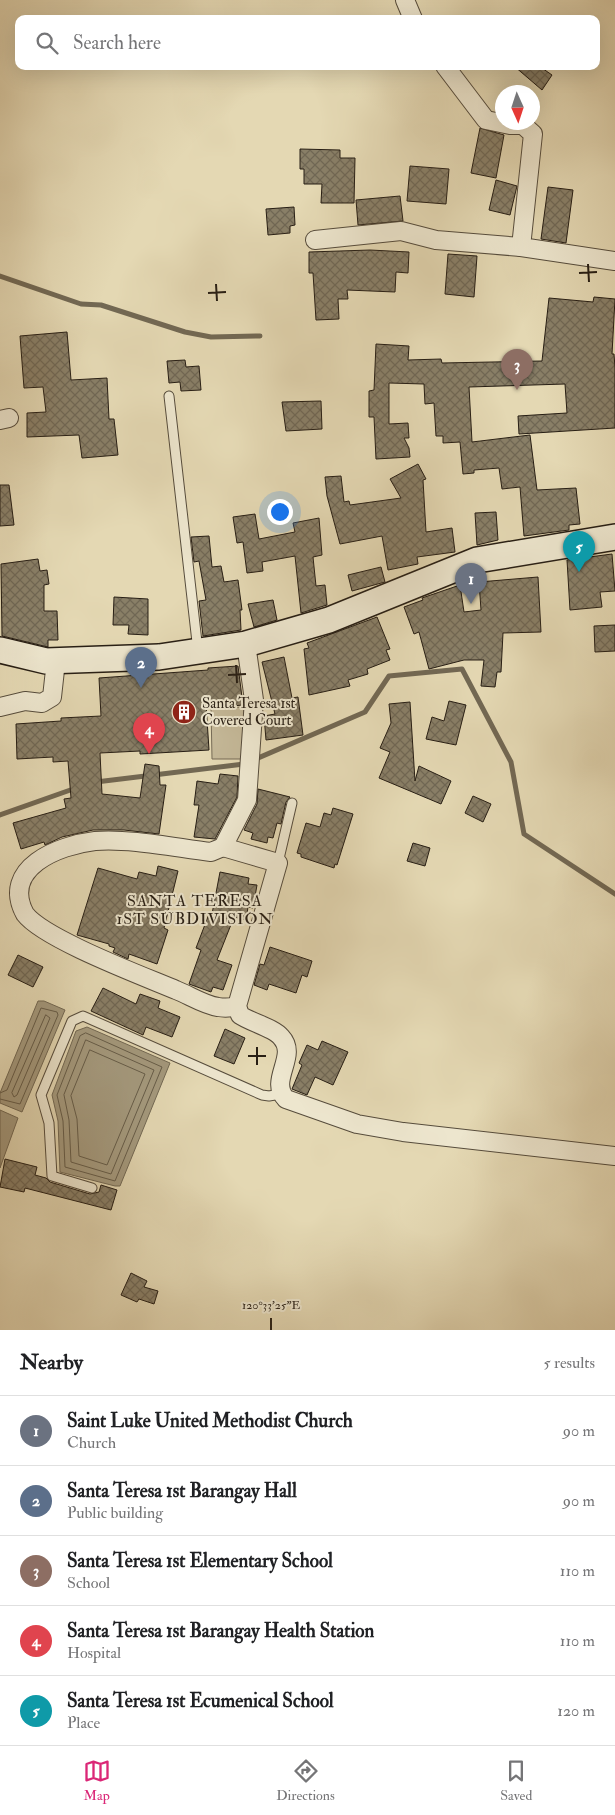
<!DOCTYPE html>
<html lang="en">
<head>
<meta charset="utf-8">
<style>
	body { margin:0; font-family:"IM FELL Double Pica",serif; background:#f2f2f2; color:#202124 }
	.compass { position:absolute; left:495px; top:85px; width:45px; height:45px; border-radius:50%; background:#fff; box-shadow:0 5px 20px #0002; rotate:177deg }
	.you { position:absolute; left:279px; top:511px; width:18px; height:18px; margin:-12px; border:4px solid #fff; border-radius:50%; background:#1a73e8; box-shadow:0 0 0 8px #1a73e833 }
	.badge { display:grid; place-items:center; width:32px; height:32px; border-radius:50%; background:#db2777; color:#fff; font-size:16px; font-weight:700 }
	.pin { position:absolute; translate:-50% -41px; filter:drop-shadow(0 1px 2px #0008) }
	.pin::after { content:''; position:absolute; top:26px; width:18px; height:15px; background:inherit; clip-path:polygon(0 0,100% 0,50% 100%) }
	.list { margin:0; padding:0; list-style:none }
	h2 { display:flex; justify-content:space-between; align-items:center; height:65px; margin:0; padding:0 20px; font-size:21px }
	h2 small { font-size:16px; font-weight:400; color:#757577 }
	.list li { display:grid; grid-template-columns:32px 1fr auto; gap:15px; align-items:center; box-sizing:border-box; height:70px; padding:0 20px; border-top:1px solid #e0e0e0 }
	.list b { display:block; font-size:19px; white-space:nowrap }
	.list p { margin:0; font-size:16px; white-space:nowrap; color:#757577 }
	.list em { font-size:16px; font-style:normal; color:#757577 }
	.icon { flex:none; width:28px; height:28px; fill:none; stroke:currentColor; stroke-width:2; stroke-linecap:round; stroke-linejoin:round }
	.map { position:relative; flex:none; width:615px; height:1330px; overflow:hidden }
	.search { position:absolute; background:#fff; box-shadow:0 5px 20px #0002; left:15px; right:15px; top:15px; height:55px; display:flex; align-items:center; gap:12px; box-sizing:border-box; padding:0 18px; border-radius:10px; color:#757577; font-size:19px }
	.sheet { height:415px; background:#fff }
	nav { display:flex; justify-content:space-around; align-items:center; box-sizing:border-box; height:70px; border-top:1px solid #e0e0e0; background:#fff; font-size:14px; color:#757577 }
	nav a { display:grid; justify-items:center; gap:2px }
	nav .on { color:#db2777 }
	.map>svg:first-child { display:block }
	.garden { fill:#c4b898; stroke:#766b56 }
	.water { fill:#a4997d; stroke:#726853 }
	.lines { fill:none; stroke-linecap:round; stroke-linejoin:round }
	.shore { stroke:#665c48; stroke-width:1 }
	.stream { stroke:#726853; stroke-width:5 }
	.building { fill:url(#building-cross-hatch); stroke:#271e14 }
	.lane-casing { stroke:#564c3c; stroke-width:11 }
	.street-casing { stroke:#564c3c; stroke-width:20 }
	.secondary-casing { stroke:#271e14; stroke-width:28 }
	.lane { stroke:#ede6ce; stroke-width:9 }
	.street { stroke:#ede6ce; stroke-width:18 }
	.secondary { stroke:#ede6ce; stroke-width:25 }
	.ticks { fill:none; stroke:#271e14; stroke-width:2 }
	.labels { text-anchor:middle; stroke-width:4; stroke-linejoin:round; paint-order:stroke }
	.poi-label { font-size:15px; fill:#271e14; stroke:#ede6ce; text-anchor:start }
	.neighbourhood-label { font-size:16px; letter-spacing:1px; fill:#271e14; stroke:#ede6ce }
	.ticks-label { font-size:12px; text-anchor:middle; fill:#271e14; stroke:#ede6ce; stroke-width:4; stroke-linejoin:round; paint-order:stroke }
</style>
</head>
<body>
<div class="map">
<svg width="615" height="1330" viewBox="0 0 615 1330">
	<defs>
		<pattern id="building-cross-hatch" width="8" height="8" patternUnits="userSpaceOnUse" patternTransform="scale(1.25)"><rect width="8" height="8" fill="#897f67"/><path d="M0 0l8 8M0 8l8-8" fill="none" stroke="#706754"/></pattern>
	</defs>
	<rect width="100%" height="100%" fill="#e4d8b3"/>
	<filter id="stains"><feTurbulence type="fractalNoise" baseFrequency=".004" numOctaves="4"/><feColorMatrix values="0 0 0 0 .2 0 0 0 0 .09 0 0 0 0 .02 0 0 0 .5 -.17"/></filter>
	<radialGradient id="worn" r=".72"><stop offset=".6" stop-color="#630" stop-opacity="0"/><stop offset="1" stop-color="#630" stop-opacity=".3"/></radialGradient>
	<polygon class="garden" points="244,707 244,759 212,759 211,708"/>
	<g class="water">
		<polygon points="38,1001 44,1001 65,1010 22,1112 0,1103 0,1093"/>
		<polygon points="87,1027 170,1063 120,1186 115,1186 60,1172 58,1121 52,1095 76,1031"/>
		<polygon points="0,1110 18,1118 0,1168"/>
	</g>
	<g class="lines">
		<g class="shore">
			<polygon points="46,1015 50,1018 17,1095 14,1097 12,1093"/>
			<polygon points="86,1033 162,1067 115,1181 65,1167 63,1121 57,1095 80,1036"/>
			<polygon points="86,1040 154,1070 111,1174 71,1162 69,1120 64,1095"/>
			<polygon points="90,1050 145,1074 107,1165 79,1156 77,1119 71,1096"/>
			<polyline points="0,1093 7,1090 41,1008 57,1012 58,1015 20,1104 0,1099"/>
		</g>
		<g class="stream">
			<polyline points="0,276 81,304 101,305 185,332 211,337 260,336"/>
			<polyline points="96,782 244,764 365,712 389,676 462,669 511,762 524,834 615,894"/>
			<polyline points="0,815 76,788"/>
		</g>
	</g>
	<g class="building">
		<polygon points="514,66 539,66 552,75 542,90"/>
		<polygon points="480,128 504,135 496,178 471,173"/>
		<polygon points="300,149 340,150 340,158 355,158 354,203 321,203 322,184 304,184 304,169 300,169"/>
		<polygon points="410,166 449,169 446,204 407,201"/>
		<polygon points="496,180 517,186 510,215 489,210"/>
		<polygon points="548,187 573,190 566,243 541,239"/>
		<polygon points="400,196 403,221 358,225 356,200"/>
		<polygon points="294,207 295,225 290,226 290,233 268,235 266,209"/>
		<polygon points="370,250 409,252 408,273 396,272 395,292 347,290 348,299 338,299 339,319 316,320 313,273 309,273 309,252"/>
		<polygon points="448,254 477,256 474,297 445,294"/>
		<polygon points="594,297 615,299 612,354 614,354 615,368 615,428 519,434 518,416 567,413 565,384 469,387 472,442 530,435 537,490 576,488 580,524 569,525 569,530 524,536 520,487 502,489 499,468 474,470 474,473 463,474 460,442 443,443 443,436 436,436 434,403 425,404 424,384 389,383 389,424 408,423 409,438 404,438 409,448 410,457 376,459 374,417 369,417 369,391 374,390 376,344 409,346 408,360 441,359 442,363 542,361 549,298 593,302"/>
		<polygon points="67,332 71,380 107,378 109,419 114,419 118,455 82,458 79,435 27,437 27,413 46,412 43,387 24,388 20,336"/>
		<polygon points="185,360 186,367 199,366 201,390 181,391 180,382 169,383 167,361"/>
		<polygon points="321,401 322,429 286,431 282,402"/>
		<polygon points="418,464 426,479 423,480 426,532 452,528 455,552 417,557 418,564 388,570 382,536 340,544 327,496 325,477 341,476 344,502 349,501 350,505 401,498 390,479"/>
		<polygon points="0,485 9,485 14,525 0,526"/>
		<polygon points="496,512 498,540 477,545 475,513"/>
		<polygon points="255,514 259,539 295,532 293,523 319,518 322,555 313,557 316,586 325,585 327,605 301,613 295,556 262,562 263,571 247,573 243,542 237,543 233,517"/>
		<polygon points="209,536 212,567 221,566 224,582 238,580 242,610 240,610 241,630 203,636 199,601 206,600 199,561 194,562 191,537"/>
		<polygon points="612,554 615,591 600,592 602,607 570,610 567,560"/>
		<polygon points="38,559 40,571 47,570 49,584 44,585 44,611 57,611 58,640 48,640 48,647 2,636 1,564"/>
		<polygon points="381,567 385,582 352,591 348,575"/>
		<polygon points="538,577 541,632 503,633 501,672 497,672 495,687 481,686 484,660 464,660 429,669 419,632 414,634 404,607 423,600 422,598 460,585 464,612 481,610 479,582"/>
		<polygon points="114,597 148,599 148,635 128,634 129,625 113,625"/>
		<polygon points="273,600 277,620 254,627 248,604"/>
		<polygon points="377,617 390,649 386,650 390,660 367,669 368,674 348,680 350,686 309,695 304,649 309,648 307,643"/>
		<polygon points="615,625 615,651 595,652 594,626"/>
		<polygon points="284,657 292,698 298,697 303,735 266,740 264,716 275,714 262,662"/>
		<polygon points="238,666 243,705 232,706 232,703 206,704 209,750 140,754 140,751 100,753 102,794 140,798 145,764 159,766 160,785 166,785 159,834 124,830 93,830 62,837 45,845 44,842 21,849 13,823 66,808 64,799 71,798 68,761 53,762 53,757 17,759 16,724 61,721 61,718 101,716 99,678 208,670 208,668"/>
		<polygon points="449,701 466,705 456,745 426,739 432,717 444,721"/>
		<polygon points="410,702 415,781 419,766 451,781 441,804 379,778 390,752 380,748 391,723 389,704"/>
		<polygon points="220,774 238,776 237,797 215,839 194,837 199,805 194,805 197,781 218,784"/>
		<polygon points="258,789 290,797 286,802 281,824 277,823 273,838 268,837 267,843 251,839 253,833 244,830 257,804"/>
		<polygon points="473,796 491,804 483,822 465,813"/>
		<polygon points="333,808 353,814 337,865 335,864 334,868 301,857 301,854 297,853 306,823 320,827 324,813 331,815"/>
		<polygon points="413,843 430,848 425,866 407,861"/>
		<polygon points="158,866 178,871 164,928 168,930 157,964 129,954 128,959 113,952 115,948 109,946 109,944 77,935 98,868 137,879 139,872 156,876"/>
		<polygon points="220,872 249,878 248,884 257,885 253,908 248,907 246,920 234,917 217,960 232,965 223,990 213,987 211,992 189,984 201,950 196,948 209,914 212,914"/>
		<polygon points="270,947 312,961 307,977 302,975 296,993 269,984 267,990 254,985 260,964 264,965"/>
		<polygon points="18,955 43,967 33,987 8,975"/>
		<polygon points="103,988 136,1004 140,994 160,1001 158,1008 180,1017 172,1037 146,1027 143,1035 91,1011"/>
		<polygon points="225,1029 245,1038 234,1064 214,1056"/>
		<polygon points="322,1041 348,1052 333,1085 315,1077 307,1095 292,1089 302,1065 299,1063 307,1045 318,1050"/>
		<polygon points="5,1159 37,1167 35,1175 46,1178 50,1182 90,1194 99,1192 101,1185 117,1190 111,1210 25,1188 24,1192 0,1187"/>
		<polygon points="131,1273 147,1281 144,1287 158,1291 154,1304 139,1299 137,1302 121,1295"/>
	</g>
	<g class="lines">
		<g class="lane-casing">
			<g id="lane">
				<polyline points="169,396 198,651"/>
				<polyline points="278,863 292,803"/>
				<polyline points="92,1188 52,1176 49,1123 41,1095 72,1021 83,1016 262,1095 269,1096 281,1094"/>
			</g>
		</g>
		<g class="street-casing">
			<g id="street">
				<polyline points="405,0 413,19"/>
				<polyline points="445,66 486,120 510,125 523,125 533,134 521,247 615,261"/>
				<polyline points="315,240 401,231 436,240 521,247"/>
				<polyline points="0,420 9,418"/>
				<path d="M246,644L254,700L247,800L223,847L278,863L237,1006L240,1015C250,1022 274,1028 281,1037C299,1056 268,1080 286,1099L357,1124L403,1132L615,1156"/>
				<polyline points="0,707 25,701 42,703 52,697 56,661"/>
				<path d="M223,847L211,852C177,848 129,838 95,841C59,845 0,868 25,914C44,939 143,976 176,990C189,995 204,1005 218,1007C224,1008 230,1008 237,1006"/>
			</g>
		</g>
		<g class="secondary-casing">
			<polyline id="secondary" points="0,650 46,661 159,657 246,644 329,620 477,560 615,537"/>
		</g>
		<use href="#lane" class="lane"/>
		<use href="#street" class="street"/>
		<use href="#secondary" class="secondary"/>
	</g>
	<path class="ticks" d="M588,264L589,282M579,273L597,272M216,284L217,301M208,293L226,292M236,665L237,683M228,675L246,674M257,1047V1065M248,1056H266M271,1318V1330"/>
	<defs>
		<g id="building-disc" transform="scale(1.25)"><circle r="9.5" fill="#8f2418" stroke="#ede6ce"/><path d="M-4-6H4V6H1V3H-1V6H-4ZM-2.5-4.3h1.7v1.8h-1.7ZM.8-4.3h1.7v1.8H.8ZM-2.5-1h1.7V.8h-1.7ZM.8-1h1.7V.8H.8Z" fill="#fff"/></g>
	</defs>
	<g fill-rule="evenodd">
		<use href="#building-disc" x="184" y="712"/>
	</g>
	<g class="labels">
		<g class="poi-label">
			<text x="202" y="708">Santa Teresa 1st<tspan x="202" dy="17">Covered Court</tspan></text>
		</g>
		<g class="neighbourhood-label">
			<text x="195" y="906">SANTA TERESA<tspan x="195" dy="18">1ST SUBDIVISION</tspan></text>
		</g>
	</g>
	<g class="ticks-label">
		<text x="271" y="1309">120°33'25"E</text>
	</g>
	<rect width="100%" height="100%" filter="url(#stains)"/>
	<rect width="100%" height="100%" fill="url(#worn)"/>
</svg>
<svg class="compass" viewBox="-18 -18 36 36"><path d="M0-13l5 13h-10z" fill="#e53935"/><path d="M0 13l5-13h-10z" fill="#757577"/></svg>
<div class="you"></div>
<div class="pin badge" style="left:471px;top:604px;background:#6b7280">1</div>
<div class="pin badge" style="left:141px;top:688px;background:#5c6f8a">2</div>
<div class="pin badge" style="left:517px;top:390px;background:#8d6e63">3</div>
<div class="pin badge" style="left:149px;top:754px;background:#e0444e">4</div>
<div class="pin badge" style="left:579px;top:572px;background:#0f9aa8">5</div>
<div class="search"><svg class="icon" aria-label="search" viewBox="0 0 24 24"><circle cx="10" cy="10" r="6"/><path d="M15 15l6 6"/></svg>Search here</div>
</div>
<section class="sheet">
<h2>Nearby<small>5 results</small></h2>
<ul class="list">
<li><span class="badge" style="background:#6b7280">1</span><div><b>Saint Luke United Methodist Church</b><p>Church</p></div><em>90 m</em></li>
<li><span class="badge" style="background:#5c6f8a">2</span><div><b>Santa Teresa 1st Barangay Hall</b><p>Public building</p></div><em>90 m</em></li>
<li><span class="badge" style="background:#8d6e63">3</span><div><b>Santa Teresa 1st Elementary School</b><p>School</p></div><em>110 m</em></li>
<li><span class="badge" style="background:#e0444e">4</span><div><b>Santa Teresa 1st Barangay Health Station</b><p>Hospital</p></div><em>110 m</em></li>
<li><span class="badge" style="background:#0f9aa8">5</span><div><b>Santa Teresa 1st Ecumenical School</b><p>Place</p></div><em>120 m</em></li>
</ul>
</section>
<nav>
<a class="on"><svg class="icon" aria-label="map" viewBox="0 0 24 24"><path d="M3 6l6-2 6 2 6-2v14l-6 2-6-2-6 2zM9 4v14M15 6v14"/></svg>Map</a>
<a><svg class="icon" aria-label="directions" viewBox="0 0 24 24"><path d="M12 3l9 9-9 9-9-9zM9 14v-3h6M13 9l2 2-2 2"/></svg>Directions</a>
<a><svg class="icon" aria-label="saved" viewBox="0 0 24 24"><path d="M7 4h10v16l-5-4-5 4z"/></svg>Saved</a>
</nav>
</body>
</html>
